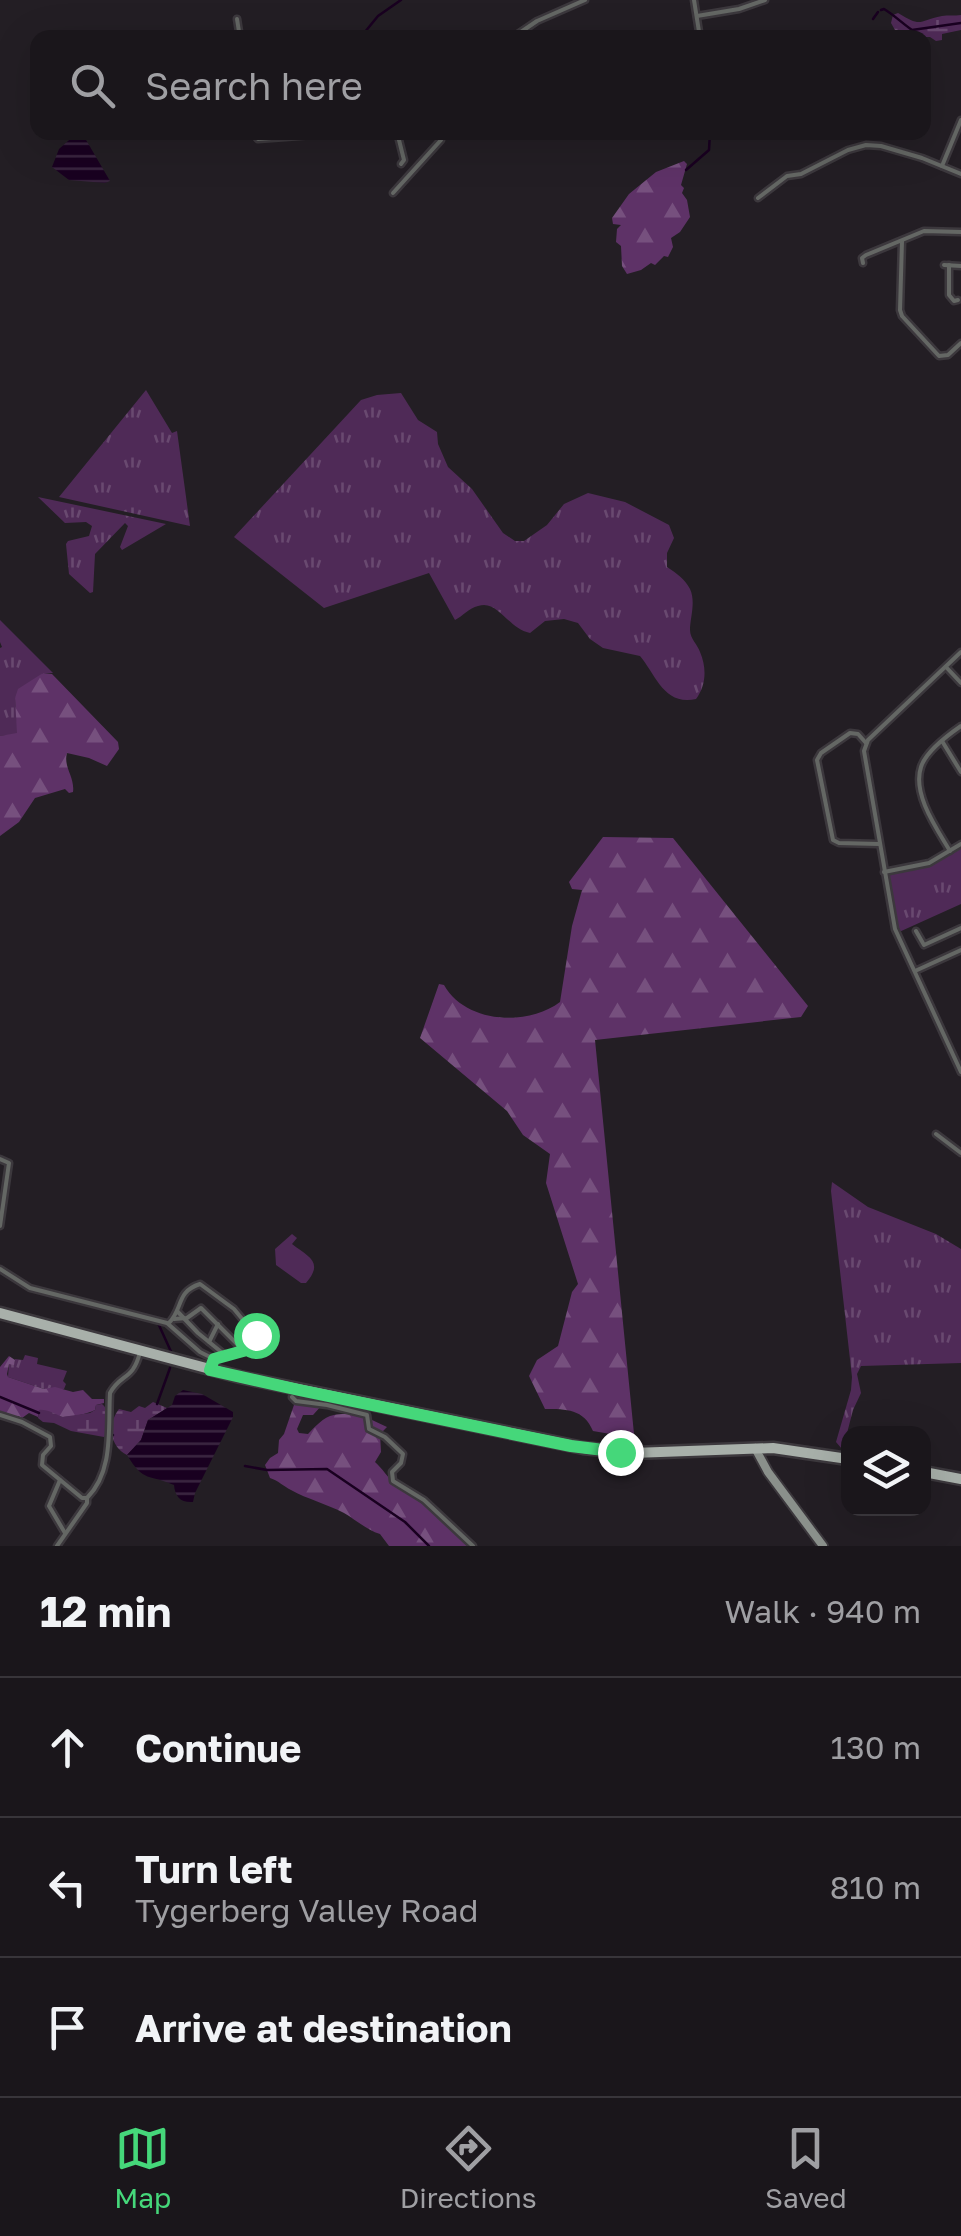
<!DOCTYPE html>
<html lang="en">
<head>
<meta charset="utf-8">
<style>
	body { margin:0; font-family:"Golos Text",sans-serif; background:#272328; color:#f1f3f6 }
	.controls { position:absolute; right:30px; bottom:30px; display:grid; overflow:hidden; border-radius:20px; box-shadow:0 10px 40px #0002 }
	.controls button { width:90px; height:90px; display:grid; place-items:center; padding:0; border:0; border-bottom:2px solid #38353a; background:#1a161b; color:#f1f3f6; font:50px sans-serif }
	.stop { position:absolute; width:30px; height:30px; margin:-22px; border:8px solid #45d77a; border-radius:50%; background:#fff }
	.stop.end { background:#45d77a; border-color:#fff; box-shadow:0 2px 10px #0008 }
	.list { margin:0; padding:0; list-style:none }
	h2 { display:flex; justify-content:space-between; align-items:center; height:130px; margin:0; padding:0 40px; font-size:42px }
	h2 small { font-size:32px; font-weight:400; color:#9f9fa3 }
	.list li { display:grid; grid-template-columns:65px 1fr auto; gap:30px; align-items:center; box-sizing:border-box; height:140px; padding:0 40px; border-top:2px solid #38353a }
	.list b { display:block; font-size:38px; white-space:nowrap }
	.list p { margin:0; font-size:32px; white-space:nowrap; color:#9f9fa3 }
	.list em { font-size:32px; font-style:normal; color:#9f9fa3 }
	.icon { flex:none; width:55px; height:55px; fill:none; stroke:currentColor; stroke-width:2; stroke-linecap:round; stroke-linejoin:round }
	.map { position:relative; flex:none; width:961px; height:1546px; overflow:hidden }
	.search { position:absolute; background:#1a161b; box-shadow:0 10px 40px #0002; left:30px; right:30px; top:30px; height:110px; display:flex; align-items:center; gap:25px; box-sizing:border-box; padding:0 35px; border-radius:20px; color:#9f9fa3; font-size:38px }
	.sheet { height:550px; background:#1a161b }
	nav { display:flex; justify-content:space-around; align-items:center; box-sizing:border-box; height:140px; border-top:2px solid #38353a; background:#1a161b; font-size:28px; color:#9f9fa3 }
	nav a { display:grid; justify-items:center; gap:5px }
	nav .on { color:#45d77a }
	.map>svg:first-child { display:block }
	.grass { fill:url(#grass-tufts) }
	.forest { fill:url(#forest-firs) }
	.wetland { fill:url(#wetland-marsh) }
	.park { fill:#4f2a57 }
	.water { fill:url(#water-rules) }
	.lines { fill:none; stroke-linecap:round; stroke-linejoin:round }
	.stream { stroke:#190020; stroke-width:2.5 }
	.minor-casing { stroke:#3c383d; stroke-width:9 }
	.secondary-casing { stroke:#3c383d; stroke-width:12 }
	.primary-casing { stroke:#3c383d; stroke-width:15 }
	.minor { stroke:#646764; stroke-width:4 }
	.secondary { stroke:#8a908b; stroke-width:8 }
	.primary { stroke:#a8b0aa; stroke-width:10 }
	.route { stroke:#45d77a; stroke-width:12 }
</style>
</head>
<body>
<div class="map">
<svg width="961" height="1546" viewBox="0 0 961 1546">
	<defs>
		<pattern id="grass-tufts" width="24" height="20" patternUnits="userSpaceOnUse" patternTransform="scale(2.5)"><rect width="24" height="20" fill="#4f2a57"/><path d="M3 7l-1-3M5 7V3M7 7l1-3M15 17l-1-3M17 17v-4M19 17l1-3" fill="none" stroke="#694970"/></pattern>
		<pattern id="forest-firs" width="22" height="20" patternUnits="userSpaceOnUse" patternTransform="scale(2.5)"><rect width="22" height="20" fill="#5e3267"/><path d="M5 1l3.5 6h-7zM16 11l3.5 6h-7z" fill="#76507e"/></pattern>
		<pattern id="wetland-marsh" width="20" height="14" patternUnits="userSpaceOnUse" patternTransform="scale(2.5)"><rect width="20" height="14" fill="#4f2a57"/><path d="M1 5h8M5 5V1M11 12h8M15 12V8" fill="none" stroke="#694970"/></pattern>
		<pattern id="water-rules" width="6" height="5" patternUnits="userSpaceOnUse" patternTransform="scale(2.5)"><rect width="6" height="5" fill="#190020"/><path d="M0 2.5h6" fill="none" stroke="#3b2641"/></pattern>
	</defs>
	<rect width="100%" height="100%" fill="#231e24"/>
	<g class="grass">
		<polygon points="146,390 172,433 177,431 190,526 59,497"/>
		<path d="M401,393L418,420L437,432L438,444L448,467L472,489L503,533L515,541H524L547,525L564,504L588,493L625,502L669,525L674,538L667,553V567C676,573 685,579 690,589C696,602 690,618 690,630C690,639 698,645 700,652C707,668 706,686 696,699C664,706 656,675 640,656L603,648L590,639L578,623L564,619L545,621L530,633C507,628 498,599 478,606C469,608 463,616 455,620L429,573L324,608L234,537L361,400L377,395Z"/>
		<polygon points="38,497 166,524 122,550 120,547 128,526 125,523 95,554 93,592 90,593 69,574 66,544 68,541 89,536 92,526 86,522 65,523"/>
		<polygon points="0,620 53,673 43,673 15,698 18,734 0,736 0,648 2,647 0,642"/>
		<polygon points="961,846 961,904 899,932 888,875 929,865"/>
		<polygon points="832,1182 868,1207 936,1234 961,1249 961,1363 861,1366 857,1374 861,1393 853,1410 846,1437 848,1449 842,1449 836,1442 851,1390 852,1377 831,1191"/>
		<polygon points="25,1355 38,1358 37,1364 67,1371 63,1381 66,1384 64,1389 44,1389 8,1377 9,1363 14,1364 15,1359 23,1360"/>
	</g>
	<g class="forest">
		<polygon points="684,161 687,164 681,185 684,188 682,193 687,200 690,217 680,232 671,238 673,247 668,257 664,256 655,265 651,263 641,270 627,274 622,266 621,246 616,242 617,229 621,225 613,224 612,218 629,194 656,172"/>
		<path d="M43,673L52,674L118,742L119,749L107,766L89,758L67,753C63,767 75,777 73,792L69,793L65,789L35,798L19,822L0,836V736L17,733L15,698L18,689Z"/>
		<path d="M603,837L673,838L808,1006L801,1017L595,1040L634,1434L628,1437L593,1431C584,1409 566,1409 545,1409L529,1376L537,1360L558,1346L572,1292L578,1284L546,1183L550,1154L523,1135L507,1111L420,1038L439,984L444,985C465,1023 527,1027 560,1002L572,926L582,890L572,889L569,882Z"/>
		<path d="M9,1356L15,1360L14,1365L9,1364L7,1374L8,1377L44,1389L55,1387L73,1392L83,1390L92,1399H104V1403L96,1405L95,1410C87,1414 72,1417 63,1417C55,1416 47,1411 39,1411L38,1417L29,1413L22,1418L18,1416L14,1418L0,1411V1367Z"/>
		<path d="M295,1402L322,1405L313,1415H303L297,1429L299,1433L308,1434C315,1427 323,1417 334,1415C341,1413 349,1415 357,1413L387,1427L380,1434L381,1452L375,1462C382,1468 388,1478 396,1485C421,1504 450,1520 470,1546H389L380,1534C367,1530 356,1520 344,1513C327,1504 307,1499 291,1490C283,1486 279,1481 270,1478L265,1465L270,1458L278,1453L279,1440L284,1434Z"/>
	</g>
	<g class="wetland">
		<path d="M898,13C922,28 918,21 942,16C948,15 955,16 961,15V30L942,34V40L936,41L930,37H899L891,23L893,15Z"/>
		<path d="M153,1402L167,1408L148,1420L141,1440L127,1455C110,1447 107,1424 119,1409L131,1412L139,1406L145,1408Z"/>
		<path d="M102,1404C110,1410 107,1424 107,1434L104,1437L71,1431L54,1423L43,1422L38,1418L39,1410C47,1409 55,1414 62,1417L90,1413L95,1410L96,1405Z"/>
	</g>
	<path class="park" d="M292,1234L297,1238L292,1244C309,1257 324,1262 306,1283H301L276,1265L275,1249Z"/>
	<g class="water">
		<polygon points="77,133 82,133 110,181 105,183 69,180 52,167 59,149"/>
		<path d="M183,1390L202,1394L233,1412V1417L195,1493L193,1502C181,1503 175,1497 174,1485C149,1474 144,1483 127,1455L141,1440L148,1420L172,1405L175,1396Z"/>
	</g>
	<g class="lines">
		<g class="stream">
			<path d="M881,10L884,9C894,15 902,23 912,30L961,23"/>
			<polyline points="873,19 878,12"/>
			<polyline points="360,38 378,16 401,0"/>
			<polyline points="686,170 709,150 710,132"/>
			<polyline points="158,1323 173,1356"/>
			<polyline points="0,1397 39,1413"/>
			<polyline points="157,1404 170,1368"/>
			<polyline points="107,1434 113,1435"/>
			<polyline points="245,1466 267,1470 327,1469 405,1522 429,1546"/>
		</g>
		<g class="minor-casing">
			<g id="minor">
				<polyline points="694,0 700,38"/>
				<polyline points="697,16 739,9 765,0"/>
				<polyline points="237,19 240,38"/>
				<polyline points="512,38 537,21 585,0"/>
				<polyline points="252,132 258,139 353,132"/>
				<polyline points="397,132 404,160 401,164"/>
				<polyline points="942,166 961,120"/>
				<polyline points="393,193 441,140 441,132"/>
				<polyline points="758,198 787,176 801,174 848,150 866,145 881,146 922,158 961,174"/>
				<polyline points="902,241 900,310 902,316 939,356 948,355 961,343"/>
				<polyline points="863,263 862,258 866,255 924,231 961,232"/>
				<polyline points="944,265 961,266"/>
				<polyline points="949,265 949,295 954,301 958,300"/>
				<polyline points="961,652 868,740 864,751 895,929 961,1072"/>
				<polyline points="946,667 961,683"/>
				<polyline points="942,741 961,772"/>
				<polyline points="866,743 858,734 850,733 821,753 817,760 833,840 839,843 879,844"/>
				<path d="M950,851C937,829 912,794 921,767C926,751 948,735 961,726"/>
				<polyline points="884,872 929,863 961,844"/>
				<polyline points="916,931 924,945 961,928"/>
				<polyline points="915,971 961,950"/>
				<polyline points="936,1134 961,1153"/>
				<polyline points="0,1159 9,1163 0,1226"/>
				<path d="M0,1269L30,1288L167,1323L200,1352L214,1359L246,1350L259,1342L258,1338L234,1309L200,1284C175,1292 184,1309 168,1324"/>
				<polyline points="177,1311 198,1333 225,1355"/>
				<polyline points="174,1319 187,1318 201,1308 243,1350"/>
				<polyline points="209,1342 218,1324"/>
				<polyline points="292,1397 296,1401 327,1405 367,1415 369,1429 385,1437 403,1454 401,1463 392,1472 393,1481 424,1500 473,1546"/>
				<polyline points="0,1415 22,1422 50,1437 51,1446 43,1455 42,1465 82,1498 87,1498"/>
				<polyline points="60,1480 49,1506 65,1533"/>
				<path d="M57,1546L87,1503V1498C114,1471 108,1428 110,1393C121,1373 133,1381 140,1352"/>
			</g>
		</g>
		<g class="secondary-casing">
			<polyline id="secondary" points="755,1448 768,1472 823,1546"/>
		</g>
		<g class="primary-casing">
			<g id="primary">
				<polyline points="0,1313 240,1377 583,1448 633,1453 773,1448 848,1459"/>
				<polyline points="924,1472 961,1479"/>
			</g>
		</g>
		<use href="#minor" class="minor"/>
		<use href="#secondary" class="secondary"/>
		<use href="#primary" class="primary"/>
	</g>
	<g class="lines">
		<polyline class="route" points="256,1335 259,1339 258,1344 243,1351 214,1359 210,1370 299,1390 571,1446 620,1452"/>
	</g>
</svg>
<div class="controls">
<button><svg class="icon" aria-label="layers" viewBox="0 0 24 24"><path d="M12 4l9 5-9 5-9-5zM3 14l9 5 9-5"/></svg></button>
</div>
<div class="stop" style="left:256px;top:1335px"></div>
<div class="stop end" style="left:620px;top:1452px"></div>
<div class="search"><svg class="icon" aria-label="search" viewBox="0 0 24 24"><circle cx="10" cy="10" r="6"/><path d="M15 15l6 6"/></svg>Search here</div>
</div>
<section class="sheet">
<h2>12 min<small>Walk · 940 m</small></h2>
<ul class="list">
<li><svg class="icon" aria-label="ahead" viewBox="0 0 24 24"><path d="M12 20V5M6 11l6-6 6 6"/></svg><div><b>Continue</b></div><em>130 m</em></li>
<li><svg class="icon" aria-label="left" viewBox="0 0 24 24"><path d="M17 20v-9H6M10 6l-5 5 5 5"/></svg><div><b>Turn left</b><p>Tygerberg Valley Road</p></div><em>810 m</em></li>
<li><svg class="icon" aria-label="arrive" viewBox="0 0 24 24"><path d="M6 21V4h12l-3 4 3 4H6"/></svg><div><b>Arrive at destination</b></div></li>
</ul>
</section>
<nav>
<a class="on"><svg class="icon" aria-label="map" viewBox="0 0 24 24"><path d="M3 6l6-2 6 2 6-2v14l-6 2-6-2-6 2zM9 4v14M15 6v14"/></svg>Map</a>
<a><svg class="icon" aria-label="directions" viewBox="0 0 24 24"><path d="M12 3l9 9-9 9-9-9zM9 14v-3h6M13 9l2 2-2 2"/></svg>Directions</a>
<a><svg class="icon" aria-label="saved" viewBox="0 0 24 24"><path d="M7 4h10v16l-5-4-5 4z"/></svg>Saved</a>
</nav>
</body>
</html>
